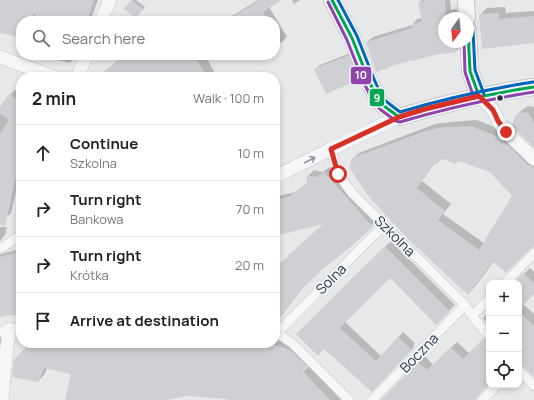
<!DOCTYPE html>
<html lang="en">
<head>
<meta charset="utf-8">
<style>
	body { margin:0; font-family:Manrope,sans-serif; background:#f2f2f2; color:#222 }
	.controls { position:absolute; right:12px; bottom:12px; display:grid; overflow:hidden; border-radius:8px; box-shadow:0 2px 6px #0003 }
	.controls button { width:36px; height:36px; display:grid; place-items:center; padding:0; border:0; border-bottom:1px solid #e0e0e0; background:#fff; color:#222; font:20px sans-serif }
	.compass { position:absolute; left:438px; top:12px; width:36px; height:36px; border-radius:50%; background:#fff; box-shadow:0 2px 6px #0003; rotate:195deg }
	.stop { position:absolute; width:12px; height:12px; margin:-9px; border:3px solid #d93025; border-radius:50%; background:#fff }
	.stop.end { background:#d93025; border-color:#fff; box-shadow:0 1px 4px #0008 }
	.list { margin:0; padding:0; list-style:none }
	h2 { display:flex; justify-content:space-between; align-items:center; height:52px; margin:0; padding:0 16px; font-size:17px }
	h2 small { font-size:13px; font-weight:400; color:#767676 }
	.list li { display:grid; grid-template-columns:26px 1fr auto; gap:12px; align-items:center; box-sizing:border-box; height:56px; padding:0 16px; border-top:1px solid #e0e0e0 }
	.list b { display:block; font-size:15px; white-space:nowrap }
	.list p { margin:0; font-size:13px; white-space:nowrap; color:#767676 }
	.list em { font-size:13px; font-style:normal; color:#767676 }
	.icon { flex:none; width:22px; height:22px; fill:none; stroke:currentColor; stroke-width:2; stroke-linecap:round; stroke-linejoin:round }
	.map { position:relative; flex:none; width:534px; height:400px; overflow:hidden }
	.search { position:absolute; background:#fff; box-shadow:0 2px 6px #0003; left:16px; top:16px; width:264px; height:44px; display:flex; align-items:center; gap:10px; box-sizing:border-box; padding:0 14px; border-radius:16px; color:#767676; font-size:15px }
	.panel { position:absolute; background:#fff; box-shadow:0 2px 6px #0003; left:16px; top:72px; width:264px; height:276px; border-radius:16px }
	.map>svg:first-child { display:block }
	.shadow { fill:#0003; fill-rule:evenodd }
	.building { fill:#ced0d3; fill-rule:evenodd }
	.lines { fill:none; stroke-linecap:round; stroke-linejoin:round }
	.pedestrian-casing { stroke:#c4c6c8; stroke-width:10 }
	.minor-casing { stroke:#c4c6c8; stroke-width:14 }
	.tertiary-casing { stroke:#c4c6c8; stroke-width:18 }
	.pedestrian { stroke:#f5f6f7; stroke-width:9 }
	.minor { stroke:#f5f6f7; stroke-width:13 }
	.tertiary { stroke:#f5f6f7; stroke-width:16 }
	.bus-1-casing { stroke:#f4f6f9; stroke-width:6 }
	.bus-2-casing { stroke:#f4f6f9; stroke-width:6 }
	.bus-3-casing { stroke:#f4f6f9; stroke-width:6 }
	.bus-1 { stroke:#00a651; stroke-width:3 }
	.bus-2 { stroke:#8e44ad; stroke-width:3 }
	.bus-3 { stroke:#0065bd; stroke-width:3 }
	.oneway { stroke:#90959e }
	.route { stroke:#d93025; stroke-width:5 }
	.bus-dot { fill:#2b3445; stroke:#f4f6f9; stroke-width:1.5 }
	.labels { text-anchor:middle; stroke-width:3.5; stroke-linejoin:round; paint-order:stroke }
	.street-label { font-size:14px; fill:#2b3445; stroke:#f4f6f9 }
	.line-badge { stroke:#f4f6f9; stroke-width:1.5 }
	.badge-label { font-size:11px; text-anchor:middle; font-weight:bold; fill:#fff }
</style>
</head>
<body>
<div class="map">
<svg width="534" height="400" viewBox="0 0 534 400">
	<rect width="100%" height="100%" fill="#e6e8ea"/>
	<g class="shadow">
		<polygon points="0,0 98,0 90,21 61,21 37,14 35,21 21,21 21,36 7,33 6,34 0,32"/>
		<polygon points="132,0 136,0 145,7 138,15 125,9"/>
		<polygon points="258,0 280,0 269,7 287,37 282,42 275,46 275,21 224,21"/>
		<polygon points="292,0 300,0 294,4"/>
		<polygon points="422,0 450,0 451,10 457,9 458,18 444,18 444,42 461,42 462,46 456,51 434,54 389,66 367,42 373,37 412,25 417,19 422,18 419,3"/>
		<polygon points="505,7 506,13 534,11 534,42 480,15 487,8"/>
		<polygon points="353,52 362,75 358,79 326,92 316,69 320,65"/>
		<polygon points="48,55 77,55 76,57 70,63 47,57"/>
		<polygon points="114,55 205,55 217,77 99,77 120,58"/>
		<polygon points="244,74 246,77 236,77"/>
		<polygon points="15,90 21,94 21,170 11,213 6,218 0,216 0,109 10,95"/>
		<polygon points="275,95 279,104 275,107"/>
		<polygon points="528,106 534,107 534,146 516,116 522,110"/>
		<path d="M477,120L507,132L534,158V246L494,261L474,288L468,294L352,159L359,153L435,124L451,122ZM442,158L458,160L491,171L514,196L484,243L443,214L451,204L422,181L435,163L436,164Z"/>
		<polygon points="330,167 377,221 324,266 302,288 282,315 276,321 275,320 275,265 279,265 326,222 275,235 275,197 295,192 308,182 308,176 314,170 322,172"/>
		<polygon points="0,227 7,227 5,235 0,241"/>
		<polygon points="391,241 455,305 436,323 390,277 345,322 382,357 403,332 415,343 413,346 414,347 372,390 304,327"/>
		<polygon points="21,249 21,313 0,316 0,254"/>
		<polygon points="530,268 534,272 534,293 523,304 534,314 534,376 519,360 519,283 517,283 518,282 517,281"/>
		<polygon points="489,312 489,325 483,318"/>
		<polygon points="489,334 489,383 474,400 393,400 391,390 425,356 433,365 457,342 470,354"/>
		<polygon points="4,337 0,398 0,338"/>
		<polygon points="275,337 312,360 299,373 300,375 309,366 341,400 241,400 188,395 161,400 66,400 72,374 47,368 44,375 38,381 32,343 275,343"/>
	</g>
	<g class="building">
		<polygon points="0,0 94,0 87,21 57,21 33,14 31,21 21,21 21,37 0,33"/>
		<polygon points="131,0 132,0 143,9 136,18 124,9"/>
		<polygon points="260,0 281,0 263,12 269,21 226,21"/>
		<polygon points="423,0 445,0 446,18 444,18 444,42 455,42 457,52 434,55 413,61 413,60 388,67 388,68 376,72 366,42 412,28 411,25 422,21 418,3 424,2"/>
		<polygon points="499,13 499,19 534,16 534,43 482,49 479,14"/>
		<polygon points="125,55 194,55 207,77 98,77"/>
		<polygon points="349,55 358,80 326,94 314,69"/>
		<polygon points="9,94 21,102 21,155 5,226 0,225 0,134 9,120 0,114 0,107"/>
		<polygon points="521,112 528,113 534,123 534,148 512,126 515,116"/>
		<path d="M471,126L501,138L528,165L534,167V247L530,249L506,273L493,261L468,295L406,237L370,198L349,168L352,158L428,130L445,127ZM440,158L456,164L458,161L490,172L512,196L479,250L438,220L445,211L417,188L434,164L436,165Z"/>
		<polygon points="324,172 332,181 373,227 348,249 325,267 308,283 296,295 275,324 275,268 323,224 275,236 275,200 288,197 307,183 307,175 316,177"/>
		<polygon points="385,246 450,311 436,325 390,278 340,328 376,361 398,337 411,349 408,352 409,353 372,392 324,349 318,356 296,334"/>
		<polygon points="21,251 21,314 0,317 0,257"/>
		<polygon points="523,273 534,283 534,294 519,310 519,283 517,283 515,281"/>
		<polygon points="519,311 534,326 534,377 519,362"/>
		<polygon points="483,339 489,342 489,384 478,396 475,400 381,400 418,362 427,370 451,347 463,359"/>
		<polygon points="31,343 272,343 275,345 290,350 307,366 303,371 330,400 227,400 227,399 188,396 167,400 65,400 71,374 44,368 38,382 12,377 14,359"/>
	</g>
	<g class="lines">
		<g class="pedestrian-casing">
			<g id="pedestrian">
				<polyline points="331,149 338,174 352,193 465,305 472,316 489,336"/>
				<polyline points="0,248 3,247 21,235"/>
				<polyline points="505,283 534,253"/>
				<polyline points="472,316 489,299"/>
				<polyline points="0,332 21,327"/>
				<polyline points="275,332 292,343 349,400"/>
				<polyline points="277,333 384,225"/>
				<polyline points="519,370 534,386"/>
				<polyline points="372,400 465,305"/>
				<polyline points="482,400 497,385"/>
			</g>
		</g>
		<g class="minor-casing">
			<g id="minor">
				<polyline points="101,21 110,0"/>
				<polyline points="0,57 54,77"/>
				<polyline points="77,77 87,55"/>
				<polyline points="479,96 493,110 498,121 506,132 534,159"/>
				<polyline points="275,177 331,149 399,117"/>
				<polyline points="2,400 7,345 10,329"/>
			</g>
		</g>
		<g class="tertiary-casing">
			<g id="tertiary">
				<path d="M332,0L352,38L369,81L378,100L384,106L399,117C443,104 488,93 534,87"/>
				<polyline points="466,0 467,18"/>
				<polyline points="468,31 470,71 479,96"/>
			</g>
		</g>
		<use href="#pedestrian" class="pedestrian"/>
		<use href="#minor" class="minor"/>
		<use href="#tertiary" class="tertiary"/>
		<g class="bus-1-casing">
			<g id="bus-1">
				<path d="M332,0L352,38L369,81L378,100L384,106L399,117C443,104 488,94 534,87"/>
				<polyline points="468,31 470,71 479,96"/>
			</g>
		</g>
		<g class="bus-2-casing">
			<g id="bus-2">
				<path d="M328,2L347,40L364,83L374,103L381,110L396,121L400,122C444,109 489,99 534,92"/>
				<polyline points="464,42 465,72 474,98"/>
			</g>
		</g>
		<g class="bus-3-casing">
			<g id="bus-3">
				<path d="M338,0L357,36L374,79L382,97L387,102L400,112C444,99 488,89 533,82"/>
				<polyline points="473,31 475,70 484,94"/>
			</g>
		</g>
		<use href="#bus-1" class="bus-1"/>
		<use href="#bus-2" class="bus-2"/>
		<use href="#bus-3" class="bus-3"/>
	</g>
	<defs><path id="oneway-shaft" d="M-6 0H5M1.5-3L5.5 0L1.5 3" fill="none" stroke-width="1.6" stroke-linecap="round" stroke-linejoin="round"/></defs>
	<use class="oneway" href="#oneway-shaft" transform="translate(310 160) rotate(-27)"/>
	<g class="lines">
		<polyline class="route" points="338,174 331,149 399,117 425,109 479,96 493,110 498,121 506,132"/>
	</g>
	<circle class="bus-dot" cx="500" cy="98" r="3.5"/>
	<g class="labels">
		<g class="street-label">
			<text transform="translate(395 236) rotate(45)" y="5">Szkolna</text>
			<text transform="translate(331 279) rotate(-45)" y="5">Solna</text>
			<text transform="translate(419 353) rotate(-46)" y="5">Boczna</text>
		</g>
	</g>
	<g class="line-badge">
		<rect x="350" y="66" width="22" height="19" rx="4" fill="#8e44ad"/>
		<rect x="369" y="88" width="16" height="19" rx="4" fill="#00a651"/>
	</g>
	<g class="badge-label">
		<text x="361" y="79">10</text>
		<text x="377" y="102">9</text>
	</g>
</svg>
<div class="controls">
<button>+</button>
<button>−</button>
<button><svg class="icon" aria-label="locate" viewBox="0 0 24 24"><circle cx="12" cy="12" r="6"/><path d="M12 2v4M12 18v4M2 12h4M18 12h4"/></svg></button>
</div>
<svg class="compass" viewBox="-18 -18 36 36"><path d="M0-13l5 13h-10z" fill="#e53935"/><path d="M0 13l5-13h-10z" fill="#767676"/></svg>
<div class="stop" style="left:338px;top:174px"></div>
<div class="stop end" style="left:506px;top:132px"></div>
<div class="search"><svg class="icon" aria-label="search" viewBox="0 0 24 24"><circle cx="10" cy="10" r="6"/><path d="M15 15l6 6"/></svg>Search here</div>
<section class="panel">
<h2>2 min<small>Walk · 100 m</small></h2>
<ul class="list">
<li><svg class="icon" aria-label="ahead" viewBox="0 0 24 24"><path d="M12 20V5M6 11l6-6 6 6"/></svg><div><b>Continue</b><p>Szkolna</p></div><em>10 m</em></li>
<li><svg class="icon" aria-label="right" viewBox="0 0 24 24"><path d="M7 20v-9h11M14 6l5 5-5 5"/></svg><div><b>Turn right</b><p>Bankowa</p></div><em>70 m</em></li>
<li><svg class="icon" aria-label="right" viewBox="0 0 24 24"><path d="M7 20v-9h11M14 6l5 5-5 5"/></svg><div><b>Turn right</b><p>Krótka</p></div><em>20 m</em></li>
<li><svg class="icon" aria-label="arrive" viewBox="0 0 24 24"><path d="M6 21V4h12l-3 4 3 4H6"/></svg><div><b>Arrive at destination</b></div></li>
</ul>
</section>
</div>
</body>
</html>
